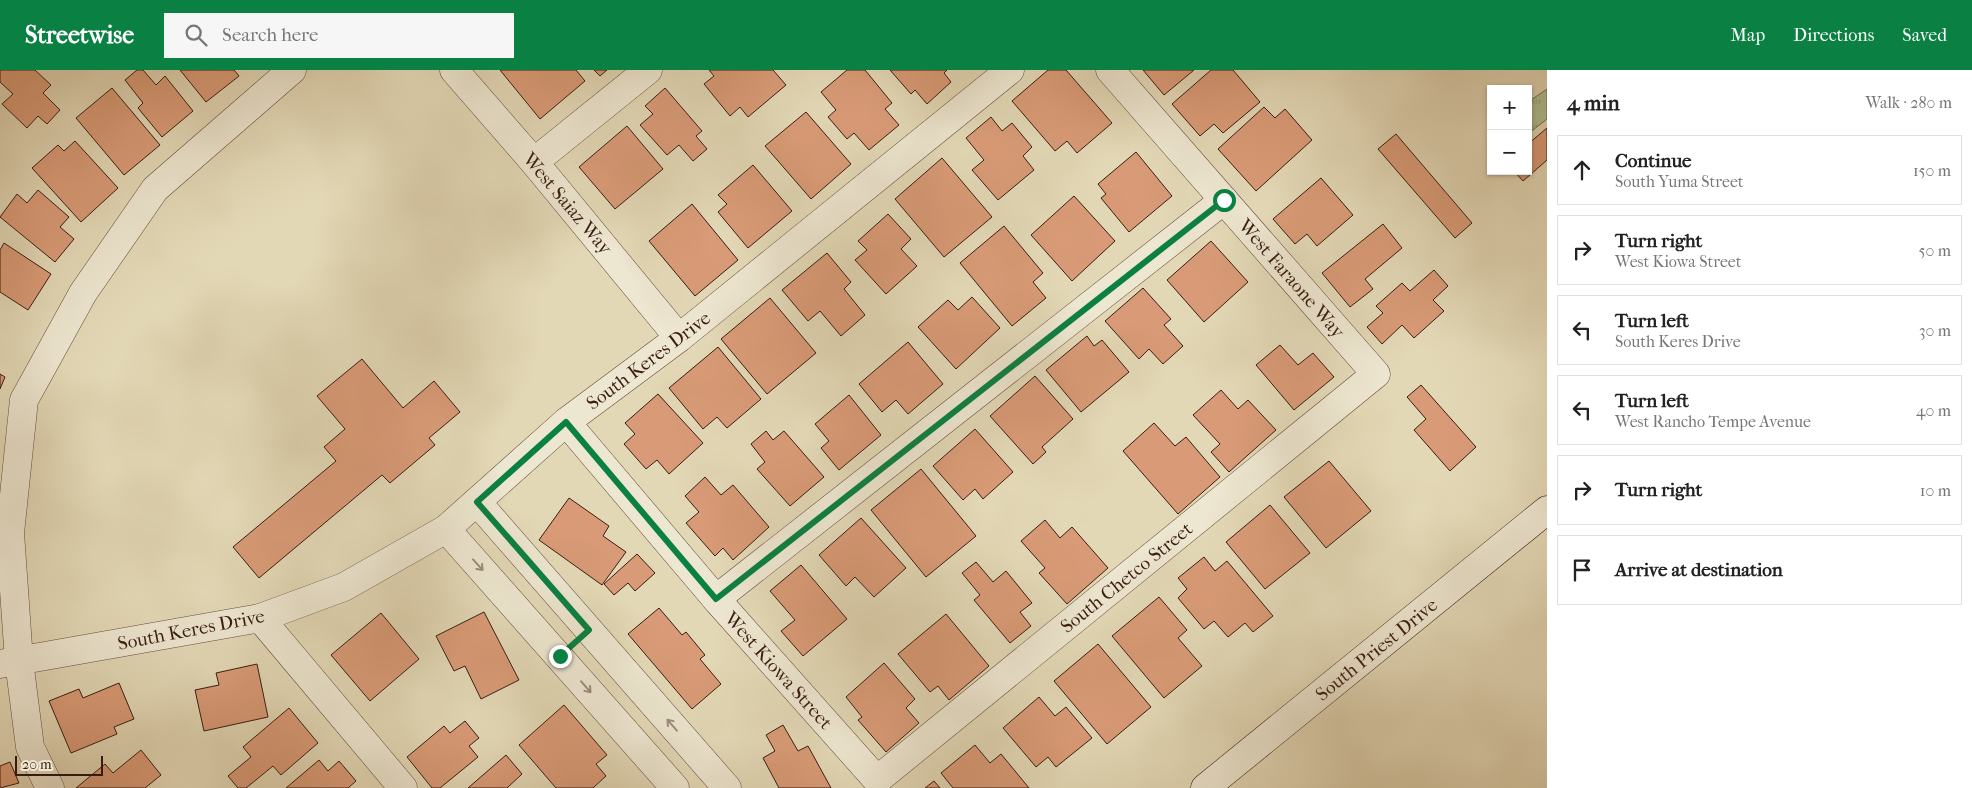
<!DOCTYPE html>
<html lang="en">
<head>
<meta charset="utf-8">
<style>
	body { margin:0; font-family:"IM FELL French Canon",serif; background:#f6f6f6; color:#222 }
	.controls { position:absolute; right:15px; top:15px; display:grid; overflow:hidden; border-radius:0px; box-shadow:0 1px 4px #0004 }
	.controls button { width:45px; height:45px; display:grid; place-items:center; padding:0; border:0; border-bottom:1px solid #e0e0e0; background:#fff; color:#222; font:25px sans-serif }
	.scale { position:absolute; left:15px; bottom:12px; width:88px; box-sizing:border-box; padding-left:5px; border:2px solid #391c11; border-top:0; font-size:14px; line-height:18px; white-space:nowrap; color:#391c11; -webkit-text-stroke:4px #ede6d0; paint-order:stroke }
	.stop { position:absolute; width:15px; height:15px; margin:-11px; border:4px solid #0b8043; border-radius:50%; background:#fff }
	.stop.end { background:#0b8043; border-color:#fff; box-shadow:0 1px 5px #0008 }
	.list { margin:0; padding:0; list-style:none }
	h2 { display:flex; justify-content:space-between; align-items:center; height:65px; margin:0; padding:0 20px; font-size:21px }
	h2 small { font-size:16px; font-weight:400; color:#767676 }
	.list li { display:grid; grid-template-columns:32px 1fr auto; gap:15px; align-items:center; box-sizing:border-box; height:70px; margin:0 10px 10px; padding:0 10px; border:1px solid #e0e0e0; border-radius:0px }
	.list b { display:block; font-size:19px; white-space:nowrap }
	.list p { margin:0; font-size:16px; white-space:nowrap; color:#767676 }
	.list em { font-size:16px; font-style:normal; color:#767676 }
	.icon { flex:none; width:28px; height:28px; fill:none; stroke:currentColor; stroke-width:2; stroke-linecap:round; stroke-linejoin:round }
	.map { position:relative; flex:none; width:1547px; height:718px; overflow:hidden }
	header { display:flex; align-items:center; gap:30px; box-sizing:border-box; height:70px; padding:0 25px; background:#0b8043; color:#fff }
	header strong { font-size:24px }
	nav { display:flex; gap:28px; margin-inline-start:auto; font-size:18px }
	.search { width:350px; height:45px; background:#f6f6f6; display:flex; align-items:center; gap:12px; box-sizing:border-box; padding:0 18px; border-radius:0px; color:#767676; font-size:19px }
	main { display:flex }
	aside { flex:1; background:#fff }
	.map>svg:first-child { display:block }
	.park { fill:url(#park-tufts); stroke:#746e52 }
	.building { fill:#d99b77; stroke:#391c11 }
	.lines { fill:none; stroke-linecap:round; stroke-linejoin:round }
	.minor-casing { stroke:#644b3a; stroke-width:29 }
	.secondary-casing { stroke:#391c11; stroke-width:29 }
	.minor { stroke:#ede6d0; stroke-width:28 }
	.secondary { stroke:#ede6d0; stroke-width:28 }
	.oneway { stroke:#9c8b7a }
	.route { stroke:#0b8043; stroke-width:6 }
	.labels { text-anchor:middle; stroke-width:4.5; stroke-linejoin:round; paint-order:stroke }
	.street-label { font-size:19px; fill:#391c11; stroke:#ede6d0 }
</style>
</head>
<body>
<header>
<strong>Streetwise</strong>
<div class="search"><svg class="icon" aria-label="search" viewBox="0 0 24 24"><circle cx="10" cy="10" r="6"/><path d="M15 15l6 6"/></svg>Search here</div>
<nav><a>Map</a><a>Directions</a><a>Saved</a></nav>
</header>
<main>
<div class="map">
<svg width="1547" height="718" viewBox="0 0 1547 718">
	<defs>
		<pattern id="park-tufts" width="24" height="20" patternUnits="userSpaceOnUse" patternTransform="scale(1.25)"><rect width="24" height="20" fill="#afc092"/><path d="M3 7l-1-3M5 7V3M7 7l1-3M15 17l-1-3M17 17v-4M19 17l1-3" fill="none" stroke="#97a47d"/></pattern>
	</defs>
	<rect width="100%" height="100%" fill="#e3d8b6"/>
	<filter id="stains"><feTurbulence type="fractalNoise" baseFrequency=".004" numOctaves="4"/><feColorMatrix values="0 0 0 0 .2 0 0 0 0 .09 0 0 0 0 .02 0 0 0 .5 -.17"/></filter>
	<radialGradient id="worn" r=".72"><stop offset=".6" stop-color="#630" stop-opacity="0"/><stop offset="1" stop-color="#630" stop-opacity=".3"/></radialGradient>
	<polygon class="park" points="1547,19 1547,49 1528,64 1528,32"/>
	<g class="building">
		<polygon points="0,0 35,0 51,15 43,23 60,40 47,54 38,46 27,58 2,34 13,24 0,12"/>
		<polygon points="137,0 143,0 156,15 165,6 193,41 162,67 138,38 143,33 125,10"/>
		<polygon points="180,0 234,0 239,6 206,32"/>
		<polygon points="500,0 576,0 585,11 540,49"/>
		<polygon points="594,0 607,0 600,6"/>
		<polygon points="709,0 773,0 786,15 748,47 740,37 730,46 704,14 714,6"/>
		<polygon points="847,0 865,0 892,33 885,39 899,55 869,80 854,63 847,69 828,47 836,40 821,22"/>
		<polygon points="890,0 947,0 944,3 951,12 927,34 915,20 911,24"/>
		<polygon points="1048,0 1066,0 1112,53 1077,83 1067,71 1055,81 1012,31"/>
		<polygon points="1143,0 1194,0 1164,25"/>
		<polygon points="1211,0 1233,0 1260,32 1223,63 1214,54 1200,66 1172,34"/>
		<polygon points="112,18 160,75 124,105 76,48"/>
		<polygon points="665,18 702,61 696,66 707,79 693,91 679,75 667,85 640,55 653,44 645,36"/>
		<polygon points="1264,37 1275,48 1285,39 1312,70 1256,121 1218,79"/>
		<polygon points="806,42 851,94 811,129 765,76"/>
		<polygon points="991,47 1002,61 1012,53 1032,77 1023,86 1034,100 998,130 972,100 984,90 966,68"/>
		<polygon points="627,56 663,99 615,139 579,97"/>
		<polygon points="1547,58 1547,90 1523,111 1514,101 1528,101 1528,74"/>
		<polygon points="1396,64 1472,153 1455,168 1378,79"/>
		<polygon points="75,71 118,118 81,152 32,98 58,75 64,81"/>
		<polygon points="1136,82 1172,126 1129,162 1101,128 1106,124 1098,114"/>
		<polygon points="942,88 992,147 944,187 895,129"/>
		<polygon points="753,95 792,141 748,178 718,142 727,134 718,125"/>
		<polygon points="1321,108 1353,145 1317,176 1307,164 1295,174 1273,149"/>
		<polygon points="38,120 69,147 60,157 74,169 55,192 0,147 17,124 27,133"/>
		<polygon points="1074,126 1115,171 1072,211 1031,165"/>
		<polygon points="692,134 738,190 695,226 649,171"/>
		<polygon points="888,144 911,169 901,179 917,196 886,224 855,190 867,180 858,171"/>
		<polygon points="1383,154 1402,178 1365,209 1373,219 1350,237 1322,203"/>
		<polygon points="1004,156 1043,203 1033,212 1046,228 1012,256 960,193"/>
		<polygon points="1211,171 1248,212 1204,252 1167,210"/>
		<polygon points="4,173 51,204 28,240 0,222 0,180"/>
		<polygon points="827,183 851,212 844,219 865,245 841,266 820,241 808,251 782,220"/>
		<polygon points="1434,200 1448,216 1433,230 1444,241 1414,268 1402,255 1382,274 1367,257 1383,243 1376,236 1402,213 1410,221"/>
		<polygon points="1143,218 1171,249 1164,255 1183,276 1163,294 1149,279 1139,289 1105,251"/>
		<polygon points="972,227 1000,258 956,299 918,257 948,230 958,240"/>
		<polygon points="770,228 816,283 767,324 721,269"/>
		<polygon points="1087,266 1094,276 1102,270 1129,302 1081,342 1046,300"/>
		<polygon points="908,272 943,314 908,344 896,330 882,342 859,314"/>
		<polygon points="1280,275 1298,295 1313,283 1334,307 1294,340 1256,295"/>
		<polygon points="718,277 761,329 727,358 717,347 703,359 669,318"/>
		<polygon points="362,289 403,338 434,311 460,342 429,368 435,375 390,413 382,405 259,508 233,477 336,391 324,377 345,359 317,326"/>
		<polygon points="0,304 5,307 0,319"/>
		<polygon points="1035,306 1073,349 1042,377 1046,382 1033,394 990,346"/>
		<polygon points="1421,315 1476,377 1450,401 1414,360 1426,349 1407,327"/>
		<polygon points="1221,320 1238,339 1248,330 1276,360 1229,402 1211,382 1220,374 1193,345"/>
		<polygon points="658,324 703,373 669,404 657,390 646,399 624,374 635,364 625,353"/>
		<polygon points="849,325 881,365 839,400 821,378 829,371 815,354"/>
		<polygon points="1154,353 1175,376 1186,367 1220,407 1178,444 1123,381"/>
		<polygon points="975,359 1013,402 983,429 975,419 963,430 933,396"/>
		<polygon points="766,361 773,370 784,361 824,407 790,436 757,399 765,392 751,374"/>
		<polygon points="1329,391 1371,441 1326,478 1284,427"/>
		<polygon points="921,399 976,466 926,507 871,440"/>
		<polygon points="705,407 721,425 733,415 769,457 733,490 723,478 715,486 686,453 699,442 685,426"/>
		<polygon points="569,428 609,456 603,466 626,482 602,515 539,470"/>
		<polygon points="1270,435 1310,483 1265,519 1226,472"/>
		<polygon points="861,448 906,498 874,527 855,507 846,516 819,485"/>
		<polygon points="1045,450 1060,468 1072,457 1108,498 1067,534 1039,503 1045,498 1021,471"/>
		<polygon points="637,484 655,503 635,521 628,513 614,525 604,514"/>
		<polygon points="1204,487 1215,501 1227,491 1273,546 1253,562 1245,553 1228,567 1214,551 1204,559 1178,528 1187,519 1178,508"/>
		<polygon points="976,492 993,512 1006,501 1032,533 1020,542 1031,556 1010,573 974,530 980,525 962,503"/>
		<polygon points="801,495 847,549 803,586 781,561 795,550 770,521"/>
		<polygon points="1159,527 1187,560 1178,568 1202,596 1164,628 1112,566"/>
		<polygon points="659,538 682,565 686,562 705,585 700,589 721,614 692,639 628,564"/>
		<polygon points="484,542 519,610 481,629 465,596 454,601 436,566"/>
		<polygon points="381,543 419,589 370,631 331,585"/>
		<polygon points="946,544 989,596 949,630 938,616 930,622 898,584"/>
		<polygon points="1098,574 1151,637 1107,674 1054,611"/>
		<polygon points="884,593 915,629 906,638 919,653 886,682 858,650 862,647 846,627"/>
		<polygon points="257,594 268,647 204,661 195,620 219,615 216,603"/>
		<polygon points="119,613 134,649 114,657 117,664 71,683 49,631 79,619 83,628"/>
		<polygon points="1039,627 1055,646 1066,637 1092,668 1056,697 1048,687 1036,697 1003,658"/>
		<polygon points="564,635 607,685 596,694 606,706 593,718 556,718 519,675"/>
		<polygon points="289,638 318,673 281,705 273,696 246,718 238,718 228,706 251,687 243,677"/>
		<polygon points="465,651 479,668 469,676 478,687 440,718 432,718 407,687 444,656 450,663"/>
		<polygon points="783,655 798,681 808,676 831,718 779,718 763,688 775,681 766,665"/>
		<polygon points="975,675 990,693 1001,684 1029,718 953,718 941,703"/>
		<polygon points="141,680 161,705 145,718 76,718 105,694 113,703"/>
		<polygon points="506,685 522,704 507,718 468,718"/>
		<polygon points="319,690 328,701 339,691 356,711 348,718 286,718"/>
		<polygon points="10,692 19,713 0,718 0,696"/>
		<polygon points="934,711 940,718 925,718"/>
	</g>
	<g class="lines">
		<g class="minor-casing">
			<g id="minor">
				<polyline points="454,0 534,92 679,268"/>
				<polyline points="534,92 648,0"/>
				<polyline points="566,352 716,529 877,710 1376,304 1110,0"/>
				<polyline points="477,432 727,718"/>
				<polyline points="446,459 675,718"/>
				<polyline points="716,529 1224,130"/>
				<polyline points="260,548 403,718"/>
				<polyline points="0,594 260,548 344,517 446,459 566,352 679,268 1010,0"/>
				<polyline points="50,718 30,677 19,591 10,463 24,330 83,223 155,119 292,0"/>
			</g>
		</g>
		<g class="secondary-casing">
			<polyline id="secondary" points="1205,718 1547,440"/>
		</g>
		<use href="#minor" class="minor"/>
		<use href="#secondary" class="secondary"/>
	</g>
	<defs><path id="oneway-shaft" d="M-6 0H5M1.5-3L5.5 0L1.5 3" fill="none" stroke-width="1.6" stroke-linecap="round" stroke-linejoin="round" transform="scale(1.25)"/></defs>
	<g class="oneway">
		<use href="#oneway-shaft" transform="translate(478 495) rotate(48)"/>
		<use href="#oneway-shaft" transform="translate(586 617) rotate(49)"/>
		<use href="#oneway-shaft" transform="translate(672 655) rotate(-131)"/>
	</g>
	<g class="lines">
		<polyline class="route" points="560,586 589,560 477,432 566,352 716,529 1224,130"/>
	</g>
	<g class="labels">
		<g class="street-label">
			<text transform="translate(568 133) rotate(50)" y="7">West Saiaz Way</text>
			<text transform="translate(1292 208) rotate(49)" y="7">West Faraone Way</text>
			<text transform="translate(648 290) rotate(-37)" y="7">South Keres Drive</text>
			<text transform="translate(1126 507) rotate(-39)" y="7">South Chetco Street</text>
			<text transform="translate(191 559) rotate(-11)" y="7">South Keres Drive</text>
			<text transform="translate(1376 579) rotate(-39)" y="7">South Priest Drive</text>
			<text transform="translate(779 600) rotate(48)" y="7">West Kiowa Street</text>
		</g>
	</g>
	<rect width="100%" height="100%" filter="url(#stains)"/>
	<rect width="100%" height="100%" fill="url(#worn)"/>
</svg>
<div class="controls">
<button>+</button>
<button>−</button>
</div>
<div class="scale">20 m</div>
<div class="stop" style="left:1224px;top:130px"></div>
<div class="stop end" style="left:560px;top:586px"></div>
</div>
<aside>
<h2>4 min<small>Walk · 280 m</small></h2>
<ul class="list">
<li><svg class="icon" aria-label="ahead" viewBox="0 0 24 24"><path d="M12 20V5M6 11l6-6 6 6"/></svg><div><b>Continue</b><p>South Yuma Street</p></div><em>150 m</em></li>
<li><svg class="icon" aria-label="right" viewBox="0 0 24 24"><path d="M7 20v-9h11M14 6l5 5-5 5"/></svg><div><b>Turn right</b><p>West Kiowa Street</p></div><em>50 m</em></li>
<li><svg class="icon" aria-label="left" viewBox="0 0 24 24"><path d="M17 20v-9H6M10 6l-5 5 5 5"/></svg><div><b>Turn left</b><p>South Keres Drive</p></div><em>30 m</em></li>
<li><svg class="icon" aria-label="left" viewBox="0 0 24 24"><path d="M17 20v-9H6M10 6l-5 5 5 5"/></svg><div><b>Turn left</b><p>West Rancho Tempe Avenue</p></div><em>40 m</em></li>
<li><svg class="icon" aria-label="right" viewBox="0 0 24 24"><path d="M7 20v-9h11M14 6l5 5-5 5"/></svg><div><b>Turn right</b></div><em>10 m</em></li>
<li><svg class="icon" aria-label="arrive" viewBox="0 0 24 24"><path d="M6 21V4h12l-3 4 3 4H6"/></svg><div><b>Arrive at destination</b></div></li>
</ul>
</aside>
</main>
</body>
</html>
